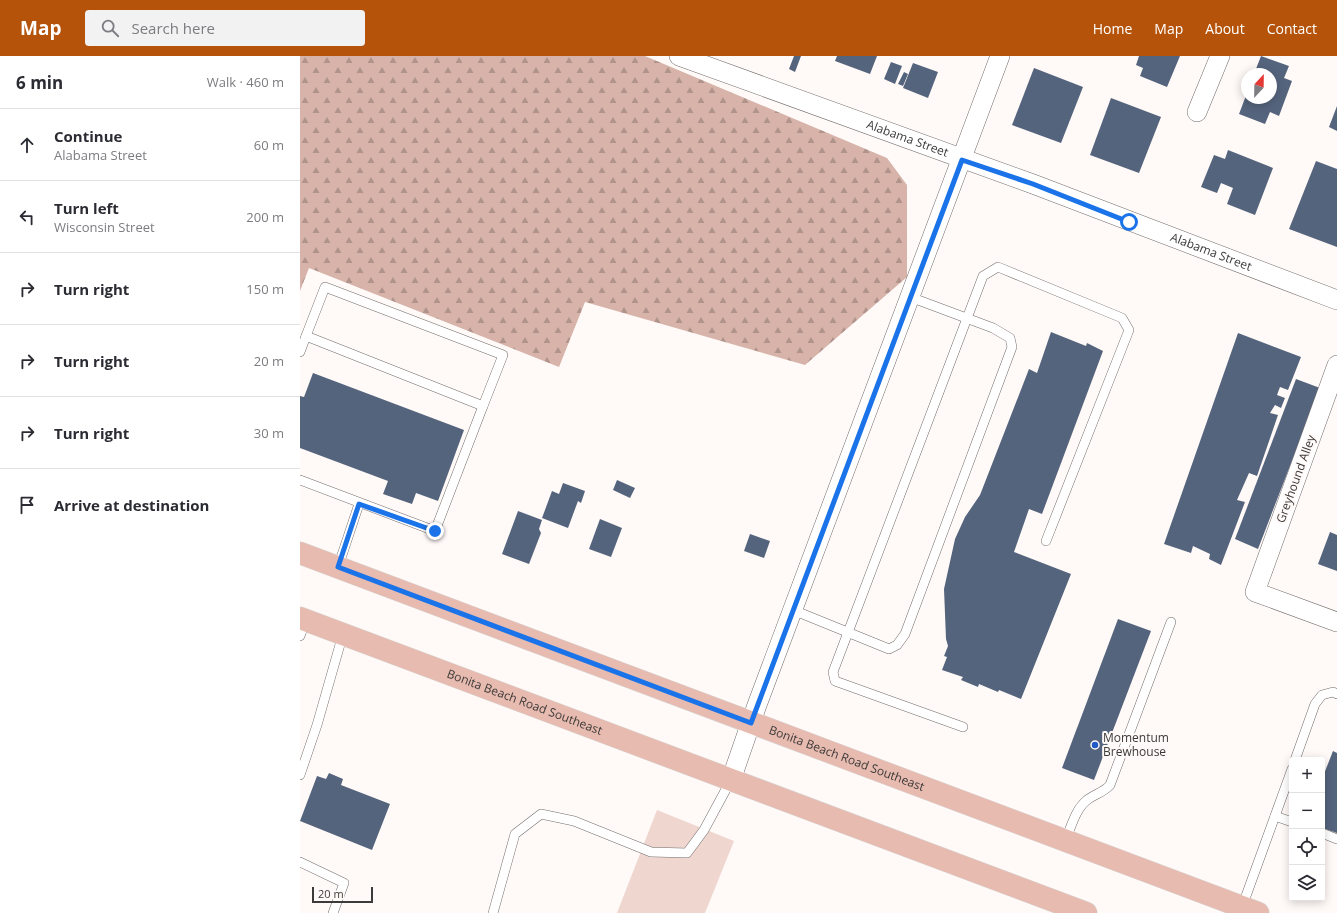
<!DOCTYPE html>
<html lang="en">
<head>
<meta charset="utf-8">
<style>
	body { margin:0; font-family:"Open Sans",sans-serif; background:#f2f2f3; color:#2b2b33 }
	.controls { position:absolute; right:12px; bottom:12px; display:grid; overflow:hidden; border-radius:4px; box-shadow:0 2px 10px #0003 }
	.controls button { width:36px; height:36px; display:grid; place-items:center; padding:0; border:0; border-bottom:1px solid #e1e1e2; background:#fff; color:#2b2b33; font:20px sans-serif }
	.compass { position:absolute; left:941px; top:12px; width:36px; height:36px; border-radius:50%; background:#fff; box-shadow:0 2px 10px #0003; rotate:22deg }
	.scale { position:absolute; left:12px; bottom:10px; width:61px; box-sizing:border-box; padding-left:4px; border:2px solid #3d3a3a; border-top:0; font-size:11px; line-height:14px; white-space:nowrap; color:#3d3a3a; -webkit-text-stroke:3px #fffaf8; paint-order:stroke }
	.stop { position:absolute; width:12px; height:12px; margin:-9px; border:3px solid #1a73e8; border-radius:50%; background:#fff }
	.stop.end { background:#1a73e8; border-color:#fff; box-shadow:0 1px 4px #0008 }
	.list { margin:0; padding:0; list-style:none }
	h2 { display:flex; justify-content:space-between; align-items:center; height:52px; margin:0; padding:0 16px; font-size:17px }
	h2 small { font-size:13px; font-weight:400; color:#7c7c81 }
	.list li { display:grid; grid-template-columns:26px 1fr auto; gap:12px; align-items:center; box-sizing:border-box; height:72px; padding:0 16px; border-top:1px solid #e1e1e2 }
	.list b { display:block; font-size:15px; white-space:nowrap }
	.list p { margin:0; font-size:13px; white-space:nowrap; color:#7c7c81 }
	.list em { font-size:13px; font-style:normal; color:#7c7c81 }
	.icon { flex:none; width:22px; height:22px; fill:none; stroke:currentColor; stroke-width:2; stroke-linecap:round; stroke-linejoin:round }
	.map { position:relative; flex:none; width:1037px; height:857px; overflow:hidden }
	header { display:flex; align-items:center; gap:24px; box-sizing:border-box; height:56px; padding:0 20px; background:#b45309; color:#fff }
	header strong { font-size:19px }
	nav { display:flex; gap:22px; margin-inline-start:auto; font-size:14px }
	.search { width:280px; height:36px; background:#f2f2f3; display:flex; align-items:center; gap:10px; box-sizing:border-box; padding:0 14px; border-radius:4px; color:#7c7c81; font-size:15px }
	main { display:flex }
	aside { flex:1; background:#fff }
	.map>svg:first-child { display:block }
	.green { fill:#efd7d0 }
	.forest { fill:url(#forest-firs) }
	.building { fill:#55647d }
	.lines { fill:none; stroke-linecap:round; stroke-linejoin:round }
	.service-casing { stroke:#736d6c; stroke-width:10 }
	.minor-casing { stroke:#736d6c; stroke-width:20 }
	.primary-casing { stroke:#d8d8d8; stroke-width:23 }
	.service { stroke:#fff; stroke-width:9 }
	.minor { stroke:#fff; stroke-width:19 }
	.primary { stroke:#e7bbaf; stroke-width:22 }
	.route { stroke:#1a73e8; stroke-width:5 }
	.poi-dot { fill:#205bc7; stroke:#fffaf8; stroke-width:1.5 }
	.labels { text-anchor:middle; stroke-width:4; stroke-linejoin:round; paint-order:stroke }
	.street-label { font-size:12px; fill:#3d3a3a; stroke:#fffaf8 }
	.poi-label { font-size:12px; fill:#3d3a3a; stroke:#fffaf8; text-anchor:start }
</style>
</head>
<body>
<header>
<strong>Map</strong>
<div class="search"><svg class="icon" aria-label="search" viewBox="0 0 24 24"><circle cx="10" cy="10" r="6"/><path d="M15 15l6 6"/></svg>Search here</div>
<nav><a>Home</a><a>Map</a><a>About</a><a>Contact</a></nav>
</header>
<main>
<aside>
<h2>6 min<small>Walk · 460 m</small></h2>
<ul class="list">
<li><svg class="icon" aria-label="ahead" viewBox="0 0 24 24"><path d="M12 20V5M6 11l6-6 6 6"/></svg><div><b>Continue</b><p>Alabama Street</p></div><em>60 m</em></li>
<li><svg class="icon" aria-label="left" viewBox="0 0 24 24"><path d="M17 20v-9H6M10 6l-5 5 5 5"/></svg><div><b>Turn left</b><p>Wisconsin Street</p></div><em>200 m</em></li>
<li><svg class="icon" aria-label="right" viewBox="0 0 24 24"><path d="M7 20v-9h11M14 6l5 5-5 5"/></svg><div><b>Turn right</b></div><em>150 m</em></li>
<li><svg class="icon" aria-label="right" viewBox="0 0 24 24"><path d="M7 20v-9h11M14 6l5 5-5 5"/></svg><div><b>Turn right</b></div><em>20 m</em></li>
<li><svg class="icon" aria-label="right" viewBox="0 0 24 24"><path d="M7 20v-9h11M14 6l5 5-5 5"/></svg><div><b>Turn right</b></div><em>30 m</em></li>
<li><svg class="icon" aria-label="arrive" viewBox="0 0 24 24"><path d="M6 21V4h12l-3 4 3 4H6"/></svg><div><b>Arrive at destination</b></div></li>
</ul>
</aside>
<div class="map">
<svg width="1037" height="857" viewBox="0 0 1037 857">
	<defs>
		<pattern id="forest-firs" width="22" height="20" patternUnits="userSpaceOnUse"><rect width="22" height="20" fill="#d7b3a9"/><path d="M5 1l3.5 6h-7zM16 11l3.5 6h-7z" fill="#b0938b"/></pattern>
	</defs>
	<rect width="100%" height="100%" fill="#fffaf8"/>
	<polygon class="green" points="357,754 434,785 405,857 317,857"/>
	<polygon class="forest" points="0,0 345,0 587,102 607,129 607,221 505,309 285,246 259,311 9,212 0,235"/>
	<g class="building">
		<polygon points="494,0 501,0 495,16 489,13"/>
		<polygon points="537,0 577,0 570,18 535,5"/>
		<polygon points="839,0 880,0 867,31 840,20 843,12 836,9"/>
		<polygon points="961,0 989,10 984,22 992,25 979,60 970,56 965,68 939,58 947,37 947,42 971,42 971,18 954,18"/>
		<polygon points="591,6 602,10 595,28 584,23"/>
		<polygon points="613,7 638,16 628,42 603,32"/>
		<polygon points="734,12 783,31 761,87 712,69"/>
		<polygon points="604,16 608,18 603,30 598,28"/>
		<polygon points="811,42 861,61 839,117 790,99"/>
		<polygon points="1037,50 1037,75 1029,71"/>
		<polygon points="928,94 973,112 955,159 927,148 933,132 921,127 917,137 901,131 914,99 925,103"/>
		<polygon points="1016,105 1037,113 1037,191 989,173"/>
		<polygon points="751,276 786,290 787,287 803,295 742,458 729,453 714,496 771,518 721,643 699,634 698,636 679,628 678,631 661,624 663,621 642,614 647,601 644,600 648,590 646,583 644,533 655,483 665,461 680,439 729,313 737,317"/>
		<polygon points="938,277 1001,301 988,334 980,331 977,339 985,342 981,352 975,349 970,357 978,359 957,420 949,417 937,444 945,446 921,509 909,503 910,498 893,490 891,497 864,488"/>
		<polygon points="13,317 164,374 138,445 116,437 112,448 83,438 88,425 0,392 0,340 4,341"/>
		<polygon points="996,323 1020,332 958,493 935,483"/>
		<polygon points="317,424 335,432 330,442 313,434"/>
		<polygon points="263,427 285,435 281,447 278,445 268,472 242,462 252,435 259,438"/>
		<polygon points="218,455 242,464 239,473 241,477 229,508 202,498"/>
		<polygon points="300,463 322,472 311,501 289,493"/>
		<polygon points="1030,476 1037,479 1037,515 1018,508"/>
		<polygon points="450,478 470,485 464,502 444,495"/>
		<polygon points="818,563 851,575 794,724 762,712"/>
		<polygon points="1033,695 1037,697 1037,777 1022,772 1022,723"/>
		<polygon points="29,717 43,723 41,729 90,748 72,794 0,765 17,720 26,723"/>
	</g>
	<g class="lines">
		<g class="service-casing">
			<g id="service">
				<polyline points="6,280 25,231 203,299 183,350"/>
				<polyline points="0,296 6,280 183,350 135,475 0,424"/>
				<polyline points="38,511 59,448"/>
				<polyline points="493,554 589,593 597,589 605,578 712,291 710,282 693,272 610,241"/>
				<polyline points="0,580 6,564"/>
				<polyline points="663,671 535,625 533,616 683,220 698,211 822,262 829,274 746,485"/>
				<polyline points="995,704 1015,648 1022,639 1033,636 1037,638"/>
				<polyline points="0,719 17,669 43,578"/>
				<polyline points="975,760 992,766"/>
				<polyline points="1022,777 1037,783"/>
				<path d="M765,785C771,772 775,754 786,745C794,738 803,737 810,729L871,566"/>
				<polyline points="0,806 44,827 33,857"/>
				<polyline points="942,851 992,713"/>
				<polyline points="193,857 215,778 241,758 274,765 351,796 387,797 404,774 431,724"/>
			</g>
		</g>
		<g class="minor-casing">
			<g id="minor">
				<path id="s1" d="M379,0L733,128L1037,244"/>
				<polyline points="897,56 920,0"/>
				<polyline points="1037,309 955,536 1037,566"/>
				<polyline points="431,724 457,649 700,0"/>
			</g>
		</g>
		<g class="primary-casing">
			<g id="primary">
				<path id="s2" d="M0,497L958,857"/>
				<path id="s3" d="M0,562L786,857"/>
			</g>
		</g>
		<use href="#service" class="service"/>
		<use href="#minor" class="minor"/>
		<use href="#primary" class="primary"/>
	</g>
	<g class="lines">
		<polyline class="route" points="135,475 59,448 38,511 451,667 662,104 733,128 829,166"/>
	</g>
	<circle class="poi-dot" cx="795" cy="689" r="4"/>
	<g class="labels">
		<g class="street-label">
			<text dy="4" stroke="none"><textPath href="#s1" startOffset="243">Alabama Street</textPath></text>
			<text dy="4" stroke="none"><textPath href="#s1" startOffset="567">Alabama Street</textPath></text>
			<text transform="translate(996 423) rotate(-70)" y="4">Greyhound Alley</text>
			<text dy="4" stroke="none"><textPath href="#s3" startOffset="240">Bonita Beach Road Southeast</textPath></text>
			<text dy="4" stroke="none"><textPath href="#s2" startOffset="584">Bonita Beach Road Southeast</textPath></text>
		</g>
		<g class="poi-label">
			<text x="803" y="686">Momentum<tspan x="803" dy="14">Brewhouse</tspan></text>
		</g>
	</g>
</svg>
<div class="controls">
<button>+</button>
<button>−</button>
<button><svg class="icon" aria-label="locate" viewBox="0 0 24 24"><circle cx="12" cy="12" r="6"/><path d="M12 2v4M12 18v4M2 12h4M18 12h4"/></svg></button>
<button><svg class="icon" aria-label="layers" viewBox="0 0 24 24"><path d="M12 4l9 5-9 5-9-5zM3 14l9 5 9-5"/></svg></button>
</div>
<svg class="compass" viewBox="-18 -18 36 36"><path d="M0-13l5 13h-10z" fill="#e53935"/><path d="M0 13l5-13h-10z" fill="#7c7c81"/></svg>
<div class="scale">20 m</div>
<div class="stop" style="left:829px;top:166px"></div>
<div class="stop end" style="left:135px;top:475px"></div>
</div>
</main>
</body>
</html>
